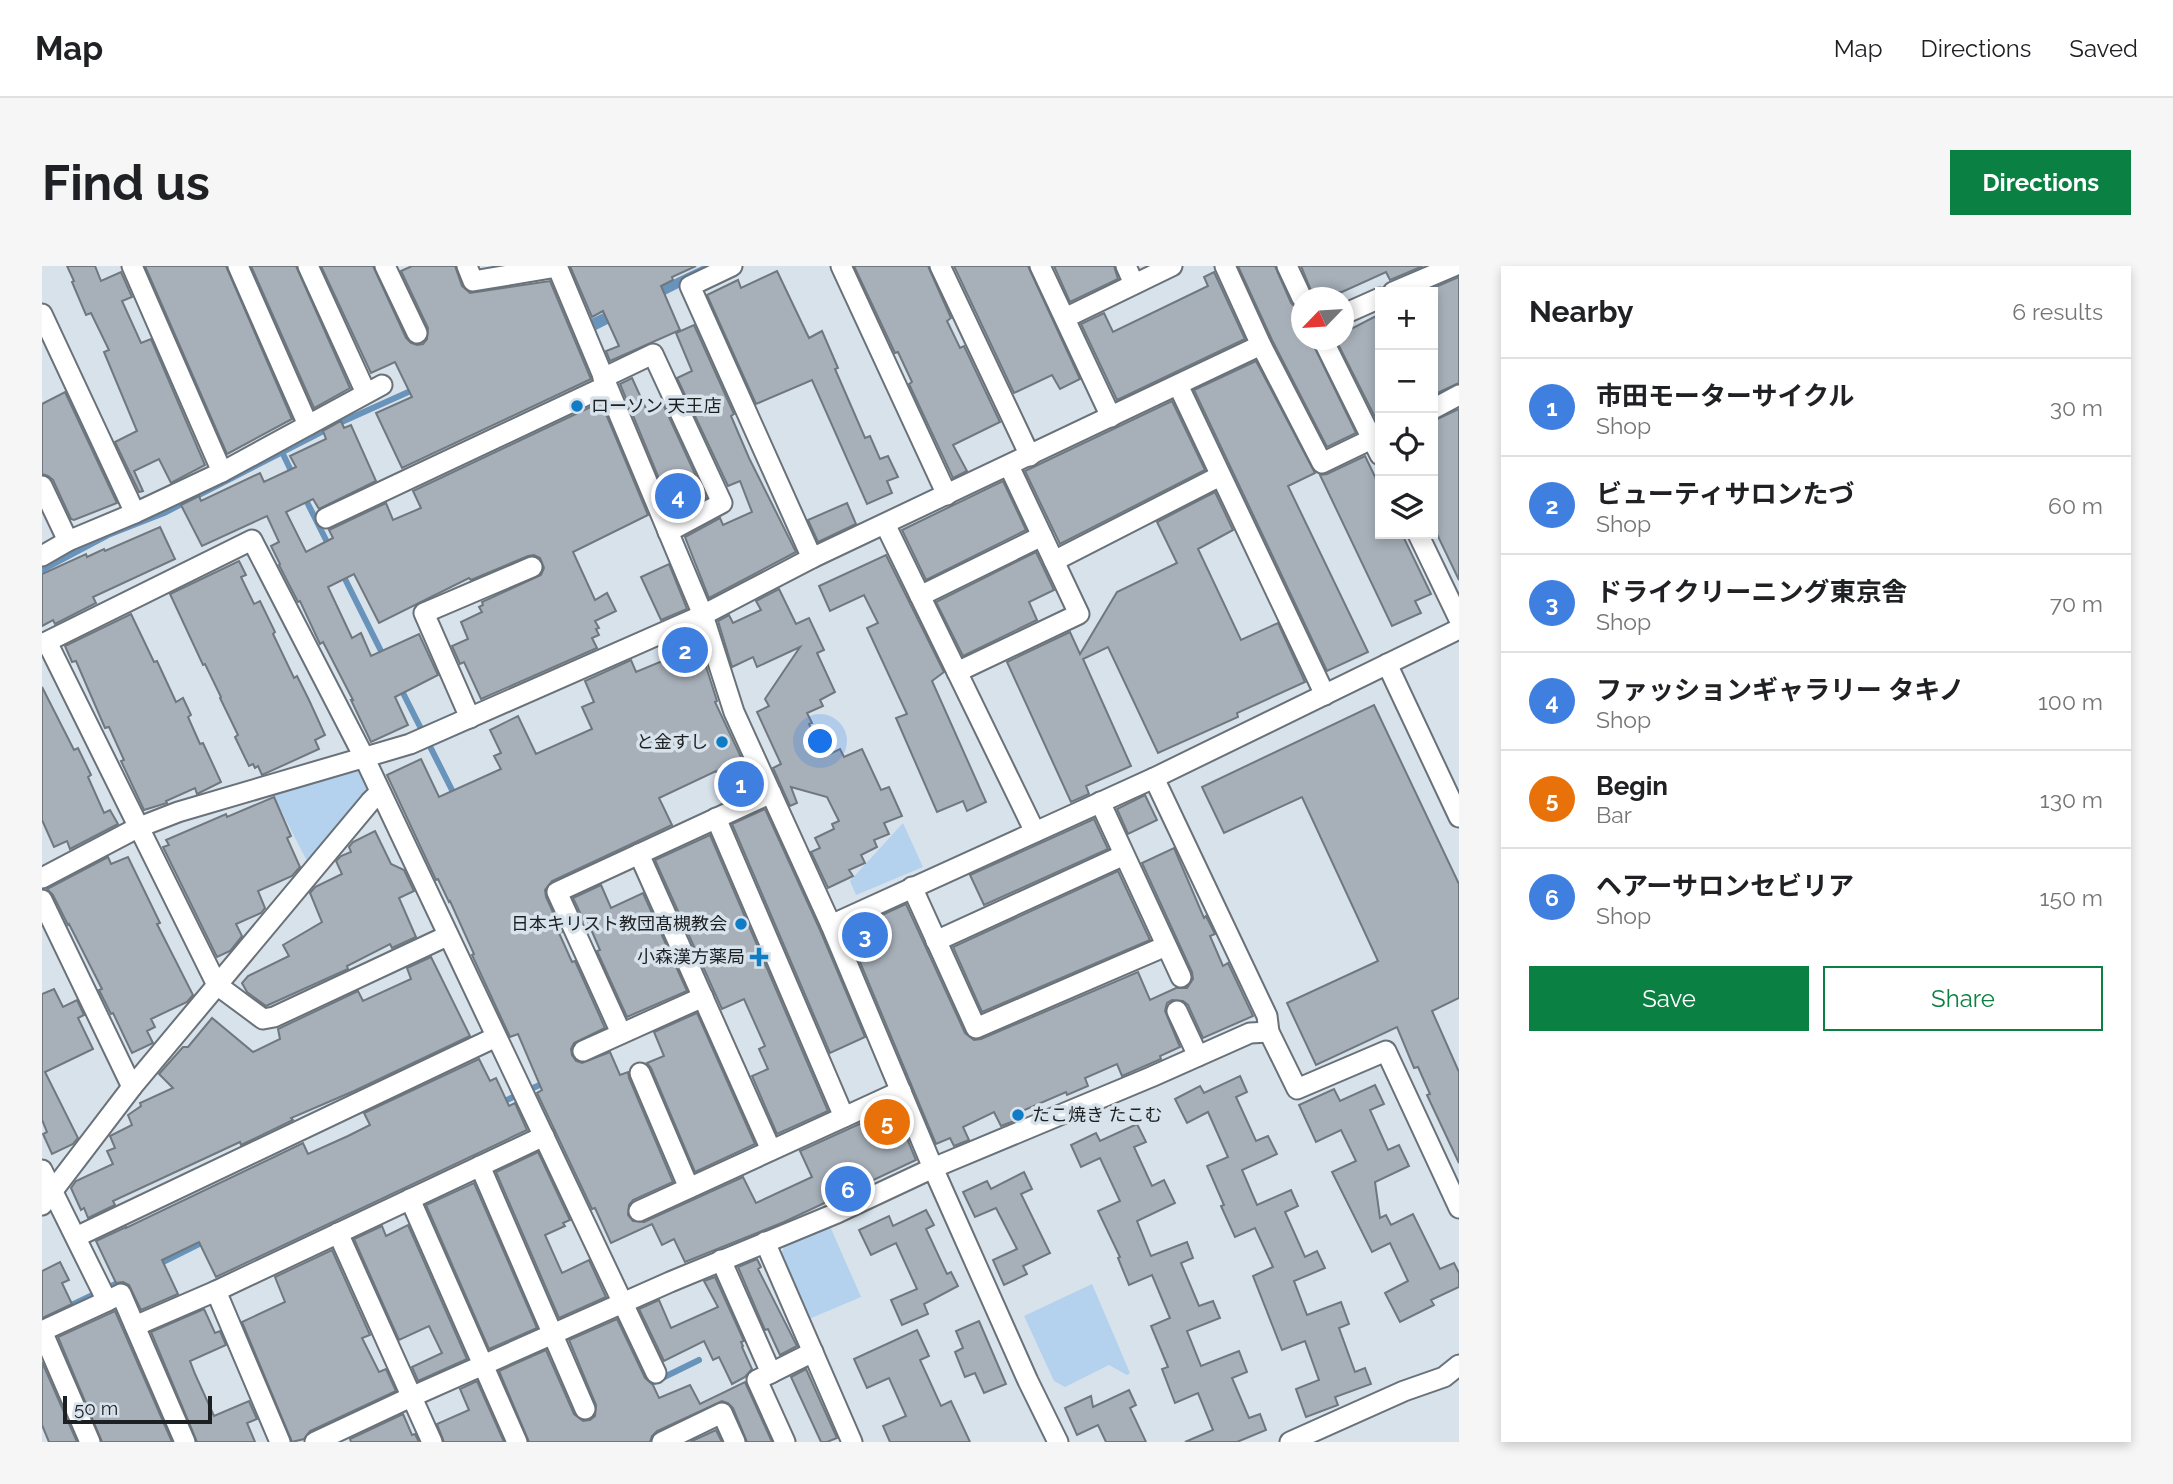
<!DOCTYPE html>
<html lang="en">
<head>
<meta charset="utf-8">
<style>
	body { margin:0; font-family:Raleway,"Noto Sans JP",sans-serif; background:#f6f6f6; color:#202124 }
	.controls { position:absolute; right:21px; top:21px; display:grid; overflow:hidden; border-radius:0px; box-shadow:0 4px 10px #0003 }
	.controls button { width:63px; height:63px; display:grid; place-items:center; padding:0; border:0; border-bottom:2px solid #e0e0e0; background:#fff; color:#202124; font:35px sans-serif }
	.compass { position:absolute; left:1249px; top:21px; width:63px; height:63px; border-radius:50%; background:#fff; box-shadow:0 4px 10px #0003; rotate:245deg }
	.scale { position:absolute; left:21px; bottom:18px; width:149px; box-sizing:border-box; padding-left:7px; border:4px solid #1c2023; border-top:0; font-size:19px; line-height:24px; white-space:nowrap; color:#1c2023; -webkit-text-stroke:5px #d8e2eb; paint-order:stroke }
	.you { position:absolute; left:779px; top:476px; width:24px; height:24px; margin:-18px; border:5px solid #fff; border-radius:50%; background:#1a73e8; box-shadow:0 0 0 10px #1a73e833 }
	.badge { display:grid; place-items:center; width:46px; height:46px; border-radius:50%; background:#0b8043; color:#fff; font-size:23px; font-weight:700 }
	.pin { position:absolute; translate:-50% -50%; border:4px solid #fff; box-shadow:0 2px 7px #0006 }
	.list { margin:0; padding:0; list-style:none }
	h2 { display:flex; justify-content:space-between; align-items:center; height:91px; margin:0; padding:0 28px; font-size:30px }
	h2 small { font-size:23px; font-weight:400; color:#757577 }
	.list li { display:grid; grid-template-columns:46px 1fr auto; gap:21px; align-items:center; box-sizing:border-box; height:98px; padding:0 28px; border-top:2px solid #e0e0e0 }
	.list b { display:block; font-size:26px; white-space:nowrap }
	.list p { margin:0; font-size:23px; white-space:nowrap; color:#757577 }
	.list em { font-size:23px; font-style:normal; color:#757577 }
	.actions { display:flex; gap:14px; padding:21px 28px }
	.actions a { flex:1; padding:16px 0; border:2px solid #0b8043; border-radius:0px; text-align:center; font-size:24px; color:#0b8043 }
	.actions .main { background:#0b8043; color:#fff }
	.icon { flex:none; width:38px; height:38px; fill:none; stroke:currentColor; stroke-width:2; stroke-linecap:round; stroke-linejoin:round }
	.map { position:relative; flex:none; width:1417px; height:1176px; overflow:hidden; border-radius:0px }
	header { display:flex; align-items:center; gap:42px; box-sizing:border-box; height:98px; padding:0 35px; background:#fff; border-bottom:2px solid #e0e0e0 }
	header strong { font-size:33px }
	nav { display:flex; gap:38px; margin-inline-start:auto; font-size:24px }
	.intro { display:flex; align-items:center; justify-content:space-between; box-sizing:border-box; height:168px; padding:0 42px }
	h1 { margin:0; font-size:49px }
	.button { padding:18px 32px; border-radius:0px; background:#0b8043; color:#fff; font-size:24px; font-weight:700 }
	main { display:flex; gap:42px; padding:0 42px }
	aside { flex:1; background:#fff; border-radius:0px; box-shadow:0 4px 10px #0003 }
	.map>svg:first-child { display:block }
	.green { fill:#b4d2ed }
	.water { fill:#6893ba }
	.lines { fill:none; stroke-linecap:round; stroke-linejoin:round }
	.stream { stroke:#6893ba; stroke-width:6 }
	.building { fill:#a7b0b9; stroke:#6f777f; stroke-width:2 }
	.minor-casing { stroke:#697179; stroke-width:23 }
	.minor { stroke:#fff; stroke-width:19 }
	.poi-dot { fill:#107cc6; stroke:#d8e2eb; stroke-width:2.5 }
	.labels { text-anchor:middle; stroke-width:7; stroke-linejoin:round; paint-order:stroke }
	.poi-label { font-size:18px; fill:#1c2023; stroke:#d8e2eb; text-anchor:end }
</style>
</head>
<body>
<header>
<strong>Map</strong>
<nav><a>Map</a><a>Directions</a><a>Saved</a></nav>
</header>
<div class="intro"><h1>Find us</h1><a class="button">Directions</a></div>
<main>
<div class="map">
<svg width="1417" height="1176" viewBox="0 0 1417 1176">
	<rect width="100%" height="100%" fill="#d8e2eb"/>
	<g class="green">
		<polygon points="313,503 320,506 325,517 324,525 265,595 231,529"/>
		<polygon points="861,557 881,601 814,629 808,615"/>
		<polygon points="787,958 819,1031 767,1053 739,990 743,977"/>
		<polygon points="1050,1018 1088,1107 1085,1109 1067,1099 1023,1121 1012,1115 982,1050"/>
	</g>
	<polygon class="water" points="660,0 680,0 554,64 549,53"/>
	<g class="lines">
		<g class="stream">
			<polyline points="240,186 252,211"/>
			<polyline points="262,230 287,280"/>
			<polyline points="0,304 66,269 122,247 293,159 373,123"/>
			<polyline points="299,305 343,393"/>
			<polyline points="358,421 413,530"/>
			<polyline points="458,837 502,817"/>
			<polyline points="113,1000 163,975"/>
			<polyline points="0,1053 84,1013"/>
			<polyline points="604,1120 657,1094"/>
		</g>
	</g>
	<g class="building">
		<polygon points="25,0 53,0 59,15 79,6 90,31 80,35 99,77 109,73 163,199 129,217 117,193 92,205 101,225 97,226 73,176 95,165 62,86 67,84 49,47 44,49 30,16 32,15"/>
		<polygon points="103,0 184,0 250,153 185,188"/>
		<polygon points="209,0 254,0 308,122 272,142"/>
		<polygon points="279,0 331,0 364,72 369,77 375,79 381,78 385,73 386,62 359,5 370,0 413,0 420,20 428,27 508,15 549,113 360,202 334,147 370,131 353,96 329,107"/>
		<polygon points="528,0 654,0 630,11 631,14 619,20 638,64 568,95 564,85 577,80 561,45 550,51"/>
		<polygon points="812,0 886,0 909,52 905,55 918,82 922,80 958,156 911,179 925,205 911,212 867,118 870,116 856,86 853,87"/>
		<polygon points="912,0 986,0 1038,113 1018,123 1010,109 972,127"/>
		<polygon points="1012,0 1072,0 1076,13 1028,36"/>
		<polygon points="1196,0 1233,0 1249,37 1254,42 1259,44 1259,74 1269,74 1314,167 1285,181 1230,74"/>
		<polygon points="1259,0 1381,0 1348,14 1344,6 1300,26 1293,26 1295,32 1272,32"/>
		<polygon points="735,5 767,72 780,65 796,102 793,103 823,172 828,170 838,193 846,190 856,211 845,215 850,227 825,238 770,114 714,138 665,29 696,14 699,22"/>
		<polygon points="1172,6 1203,73 1075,134 1039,58 1062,47 1071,66 1166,20 1162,11"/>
		<polygon points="1417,11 1417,117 1391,129 1391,26 1382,26"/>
		<polygon points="1338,48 1338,157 1336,157 1294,74 1301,74 1301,67"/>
		<polygon points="652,59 692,148 689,150 707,192 754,286 667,332 643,271 678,252 681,259 710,246 698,215 686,220 635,112 650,105 634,67"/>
		<polygon points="1214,95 1273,207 1246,220 1326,386 1285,405 1152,124"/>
		<polygon points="590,112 605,145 621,138 664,232 632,249 578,118"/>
		<polygon points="23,126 75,237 32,254 29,253 11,214 6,210 0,208 0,138"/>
		<polygon points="1130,135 1163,204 1018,278 983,205"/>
		<polygon points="559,136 606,249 531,286 553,334 565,327 574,345 553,355 557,362 554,363 557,369 550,372 555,382 439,433 422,396 418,398 410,380 426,373 419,356 440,346 437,341 441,339 440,336 499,309 502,302 498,292 492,289 486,290 429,314 427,312 337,357 312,308 286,321 310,372 319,367 329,390 377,368 396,409 353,431 366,459 329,476 309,434 311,434 281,376 278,378 258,335 256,336 237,299 238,298 229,280 237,276 225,250 160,280 139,239 157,230 159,235 218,207 222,216 254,201 248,190 284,173 281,165 299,155 302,162 309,159 334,215 277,243 271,233 244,246 264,286 291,272 287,264 344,237 351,254 379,242 371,225"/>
		<polygon points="1417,143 1417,314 1391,260 1391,155"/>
		<polygon points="1323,190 1338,221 1338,268 1360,268 1389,328 1373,335 1379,347 1350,360 1278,209 1285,208"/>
		<polygon points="961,215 984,264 884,314 860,264"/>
		<polygon points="1173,226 1191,264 1156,283 1199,374 1236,357 1263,416 1195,447 1196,451 1116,487 1066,381 1041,393 1089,500 1044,520 1047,528 1029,536 965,396 1028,366 1038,388 1075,326 1135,297 1115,256"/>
		<polygon points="805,237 814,258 776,276 766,254"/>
		<polygon points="118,261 133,293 51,331 54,337 13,358 11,354 0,360 0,308 44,288 45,291 62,283 63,285"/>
		<polygon points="994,286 1012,324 987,336 995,354 921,390 894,336"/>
		<polygon points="844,289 902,406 890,415 944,536 925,545 921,535 895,546 854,452 865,448 825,362 836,357 822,329 788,345 777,320"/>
		<polygon points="197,295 204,309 199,311 212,338 218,335 233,366 231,368 252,412 255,410 267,434 283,469 273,474 277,483 220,509 216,500 213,502 211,498 207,500 193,471 196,469 178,432 179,431 163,398 161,399 128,328"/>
		<polygon points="627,298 645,343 619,354 599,311"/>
		<polygon points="737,323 754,358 767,352 782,384 775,387 793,426 778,434 781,440 765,447 770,457 767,458 782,491 798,483 802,491 820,483 839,524 847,521 860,550 842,557 847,568 832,574 835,581 819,589 823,597 807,604 811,610 786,622 769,586 778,582 773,572 792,563 790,558 797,555 785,531 749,521 755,537 748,540 731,502 739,498 715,446 727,440 723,433 758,381 715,401 711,391 690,401 676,355 687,349 691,357 719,344 714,335"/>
		<polygon points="89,348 112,396 115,395 134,436 141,432 149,449 146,451 158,478 161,477 179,516 155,528 153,522 124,535 125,537 102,544 79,495 82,494 67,461 63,462 34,395 30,396 23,380"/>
		<polygon points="653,366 675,435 673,436 713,521 688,533 674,505 617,532 630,559 510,615 503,624 504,631 520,666 517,667 530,696 533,695 563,762 532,777 529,783 530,789 534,795 540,797 568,786 578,809 586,806 587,812 631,916 591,934 587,939 586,949 591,955 602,956 701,911 714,937 770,911 758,885 826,854 827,856 853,844 874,894 742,956 643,996 632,973 620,979 610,958 569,977 553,942 550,943 495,827 500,824 476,768 468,771 430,689 432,688 408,635 407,636 396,613 394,614 345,509 379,493 397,531 459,503 452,490 459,487 448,464 476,450 494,488 550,463 540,441 552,436 543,415 589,394 594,406 623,394 618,381"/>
		<polygon points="0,421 32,484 36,482 49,509 46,511 62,547 68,544 76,558 28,583 25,575 12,581 0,554"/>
		<polygon points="1332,439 1417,618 1417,732 1390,745 1417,806 1417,897 1385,829 1388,828 1376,801 1372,802 1355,761 1274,799 1245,737 1336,695 1260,531 1182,567 1160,521"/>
		<polygon points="1103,529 1115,554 1086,568 1075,543"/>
		<polygon points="232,531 249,570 245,572 258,601 250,610 216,625 223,642 219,647 194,658 200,670 188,685 175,691 121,581 127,579 124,574 184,548 185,551"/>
		<polygon points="723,543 778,664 823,771 788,787 690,558"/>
		<polygon points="1052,553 1066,583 942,639 928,609"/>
		<polygon points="333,565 349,598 362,604 372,625 357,632 374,671 350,682 348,678 305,700 306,703 224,740 205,726 200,717 206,710 247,690 241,679 280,656 268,627 273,621 300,608 294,595 299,590 309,586 307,581 311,576"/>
		<polygon points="668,569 786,845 735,868 710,810 726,803 717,783 723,780 702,733 680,743 613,594"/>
		<polygon points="1132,582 1162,652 1164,650 1173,668 1168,670 1181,700 1186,697 1211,750 1161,772 1146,739 1141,735 1130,734 1125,737 1123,745 1138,781 1118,790 1119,793 1080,810 1075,798 1043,812 1046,820 1025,829 1024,826 980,845 982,851 959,860 952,846 921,861 927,874 912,880 908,872 894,878 805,665 864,638 923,767 932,774 939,773 1096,706 1108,734 1134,722 1145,722 1151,713 1150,706 1100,597"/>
		<polygon points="66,591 69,598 86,591 118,657 115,658 151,729 145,736 109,753 113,761 105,765 111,777 90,787 71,747 69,748 57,724 60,723 27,658 26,659 11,629 5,623"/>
		<polygon points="1076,605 1108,674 940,746 911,681"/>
		<polygon points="559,619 569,642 601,627 645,725 585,751 555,685 558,684 545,654 542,655 531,632"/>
		<polygon points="389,691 428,770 312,825 249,852 251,854 199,879 198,876 71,935 73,939 46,952 42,942 39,944 29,922 34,915 71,898 65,885 73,882 68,870 90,859 86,849 99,840 98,837 131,822 117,808 141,781 146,781 170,752 211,786 238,773 236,763 316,725 321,735 369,713 365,702"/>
		<polygon points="12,723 21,741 35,734 42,749 36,752 51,783 3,806 36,872 31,878 10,888 1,868 5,866 0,854 0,728"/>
		<polygon points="655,747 713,878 653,906 609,802 605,797 622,790 612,766"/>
		<polygon points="437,793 448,815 454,812 467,840 473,837 485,864 174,1011 157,976 120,994 136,1028 99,1044 87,1019 81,1016 74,1017 54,975 84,961 84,962 261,877 266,888 306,870 328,859 322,847"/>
		<polygon points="1198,810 1205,826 1194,831 1214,875 1226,870 1235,888 1200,904 1215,939 1249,924 1256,940 1243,946 1263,991 1275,985 1283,1002 1252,1015 1265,1049 1299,1036 1307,1058 1297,1062 1313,1106 1323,1102 1329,1118 1293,1131 1296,1139 1264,1151 1254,1123 1277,1114 1263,1075 1240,1084 1211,1010 1231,1001 1213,962 1193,971 1179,940 1182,939 1165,900 1186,891 1166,846 1145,857 1133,833 1158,820 1162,827"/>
		<polygon points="1333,819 1342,838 1328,844 1346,884 1357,879 1367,900 1333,916 1338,952 1344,949 1349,959 1371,948 1398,1003 1412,997 1417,1007 1417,1021 1389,1034 1392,1039 1358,1056 1343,1027 1366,1015 1348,977 1330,986 1290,906 1314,895 1299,864 1274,876 1257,839 1292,823 1298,835"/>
		<polygon points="1095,858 1104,876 1092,881 1110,920 1122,914 1133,937 1095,955 1109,990 1145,976 1151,992 1139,997 1157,1040 1171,1035 1178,1052 1145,1065 1159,1100 1197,1085 1205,1106 1190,1112 1207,1152 1218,1148 1224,1164 1195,1176 1143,1176 1171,1164 1156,1127 1133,1137 1120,1103 1126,1101 1109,1060 1128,1052 1110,1009 1087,1019 1076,992 1078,991 1056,945 1078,935 1058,892 1039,901 1029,879 1054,867 1058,875"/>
		<polygon points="496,886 528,954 521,957 523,960 503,969 520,1007 547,994 564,1031 517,1052 454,906"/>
		<polygon points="982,906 990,923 979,928 1008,987 981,1000 985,1008 962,1019 951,994 975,983 954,942 933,951 921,926 945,915 949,923"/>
		<polygon points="432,917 495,1062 447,1083 384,939"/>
		<polygon points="884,944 892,959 884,963 905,1008 909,1006 916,1020 882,1038 886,1048 860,1059 849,1034 875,1023 854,977 829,989 817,964 847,950 851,960"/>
		<polygon points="366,959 425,1093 376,1115 370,1101 400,1087 387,1060 357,1074 312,973 340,960 344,970"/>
		<polygon points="290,984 328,1069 320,1072 337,1106 344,1103 354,1125 268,1165 262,1173 250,1176 200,1056 243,1036 233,1011"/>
		<polygon points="715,993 719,1001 716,1003 755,1080 738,1089 726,1063 723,1064 696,1001"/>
		<polygon points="18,996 27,1014 20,1017 30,1038 0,1052 0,1005"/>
		<polygon points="673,1011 702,1075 699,1076 701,1080 700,1081 710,1103 703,1111 690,1118 677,1091 671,1094 662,1075 622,1095 597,1043 617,1034 629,1062 676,1041 662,1015"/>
		<polygon points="162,1043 173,1067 178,1065 184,1079 148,1095 153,1108 172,1150 207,1135 215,1153 205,1157 213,1176 155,1176 109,1066"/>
		<polygon points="73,1045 130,1176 60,1176 16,1071"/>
		<polygon points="575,1053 603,1112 611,1119 617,1132 648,1119 658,1138 703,1116 730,1176 705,1176 691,1142 686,1137 680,1135 615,1165 610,1170 608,1176 487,1176 457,1105 504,1084 532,1148 541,1155 548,1154 553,1150 554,1139 527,1074"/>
		<polygon points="937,1055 964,1118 942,1127 933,1107 923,1111 913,1086 921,1082 914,1065"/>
		<polygon points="875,1064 887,1090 878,1094 899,1140 909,1135 928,1176 848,1176 841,1160 864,1150 847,1112 825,1122 812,1093"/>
		<polygon points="0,1096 35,1176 7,1176 0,1159"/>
		<polygon points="764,1103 795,1172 785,1176 779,1176 749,1111"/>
		<polygon points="435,1115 462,1176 402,1176 395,1158 427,1144 418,1123"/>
		<polygon points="1087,1124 1094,1139 1088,1142 1104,1176 1064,1176 1056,1159 1035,1169 1023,1142 1049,1130 1051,1141"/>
		<polygon points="361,1148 370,1169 373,1168 377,1176 309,1176 308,1173"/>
		<polygon points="674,1164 680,1176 648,1176"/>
	</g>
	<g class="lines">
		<g class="minor-casing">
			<g id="minor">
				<polyline points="196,0 266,159"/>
				<polyline points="266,0 324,127"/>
				<polyline points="343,0 375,67"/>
				<polyline points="425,0 431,15 515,1"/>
				<polyline points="515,0 661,349 692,446 789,659 891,902 986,1115 1016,1176"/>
				<polyline points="690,0 648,20 770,292"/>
				<polyline points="799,0 905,229"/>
				<polyline points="898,0 988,190"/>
				<polyline points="998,0 1069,151"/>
				<polyline points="1084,0 1092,18"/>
				<polyline points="1183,0 1219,79 1280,197 1338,169"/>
				<polyline points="1245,0 1260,32"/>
				<polyline points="1351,26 1412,0"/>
				<polyline points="0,48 93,247"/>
				<polyline points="1302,48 1338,32"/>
				<polyline points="1023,52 1130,0"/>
				<polyline points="1281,74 1338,189"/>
				<polyline points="561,112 611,88 680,237 626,266"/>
				<polyline points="1136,119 1283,429"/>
				<polyline points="1391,143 1417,129"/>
				<polyline points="180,206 340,119"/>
				<polyline points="0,220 26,275"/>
				<polyline points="284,252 564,120"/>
				<polyline points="843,258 993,566"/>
				<polyline points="1376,268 1417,353"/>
				<polyline points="0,290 26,275 93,247 180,206 90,0"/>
				<polyline points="1012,295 1178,210"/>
				<polyline points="878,330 1000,270"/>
				<polyline points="5,376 175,719 221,753 232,751 405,670"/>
				<polyline points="0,378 210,274 322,491 614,1107"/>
				<polyline points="1345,398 1417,551"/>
				<polyline points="915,406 1037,348 967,200"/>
				<polyline points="428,452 382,347 490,301"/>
				<polyline points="1112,512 1225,750 1227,766 1255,823 1344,785 1417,942"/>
				<polyline points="1058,536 1139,711"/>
				<polyline points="674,552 802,851"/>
				<polyline points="597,588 729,884"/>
				<polyline points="0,612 95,562 136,546 368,478 661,349 770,292 1219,79"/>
				<polyline points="870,621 934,762 1124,680"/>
				<polyline points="0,634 90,821"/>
				<polyline points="789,659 1112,512 1417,363"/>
				<polyline points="894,675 1082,589"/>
				<polyline points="1135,745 1156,790"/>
				<polyline points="579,767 515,626 729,527"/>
				<polyline points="541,785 661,731"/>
				<polyline points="598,807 647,922"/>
				<polyline points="438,900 543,1143"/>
				<polyline points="0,904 65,1035 0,1065 48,1176"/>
				<polyline points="368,933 475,1176"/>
				<polyline points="0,939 90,821 328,536 338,526"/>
				<polyline points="597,945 859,825"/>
				<polyline points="296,967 390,1176"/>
				<polyline points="34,971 454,771"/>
				<polyline points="723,976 810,1176"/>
				<polyline points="679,994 729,1107"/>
				<polyline points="174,1025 502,870"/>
				<polyline points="65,1035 79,1028 143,1176"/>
				<polyline points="93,1060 174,1025 238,1176"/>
				<polyline points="273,1176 369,1131 628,1016 795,947 891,902 1109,811 1208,767 1227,766"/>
				<polyline points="620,1176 680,1147 693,1176"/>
				<polyline points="743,1176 715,1114 771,1086"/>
				<polyline points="1248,1176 1362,1125 1402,1111 1417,1099"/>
			</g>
		</g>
		<use href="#minor" class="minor"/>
	</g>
	<g class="poi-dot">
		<circle cx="535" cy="140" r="7"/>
		<circle cx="680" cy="476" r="7"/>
		<circle cx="699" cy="658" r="7"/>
		<path d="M713.5 680.5h7v7h7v7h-7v7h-7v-7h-7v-7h7z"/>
		<circle cx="976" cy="849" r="7"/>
	</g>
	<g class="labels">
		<g class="poi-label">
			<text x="549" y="146" text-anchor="start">ローソン 天王店</text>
			<text x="666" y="482">と金すし</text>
			<text x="685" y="664">日本キリスト教団髙槻教会</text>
			<text x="703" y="697">小森漢方薬局</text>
			<text x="990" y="855" text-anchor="start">たこ焼き たこむ</text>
		</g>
	</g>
</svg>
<div class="controls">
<button>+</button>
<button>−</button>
<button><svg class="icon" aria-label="locate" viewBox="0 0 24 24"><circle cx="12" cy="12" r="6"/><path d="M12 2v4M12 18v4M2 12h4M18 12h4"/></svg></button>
<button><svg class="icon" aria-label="layers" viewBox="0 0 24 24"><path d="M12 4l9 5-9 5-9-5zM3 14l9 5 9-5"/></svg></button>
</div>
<svg class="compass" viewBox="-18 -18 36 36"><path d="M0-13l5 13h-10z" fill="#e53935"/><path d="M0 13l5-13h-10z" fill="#757577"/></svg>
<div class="scale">50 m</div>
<div class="you"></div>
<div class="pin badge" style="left:699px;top:518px;background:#3f7fe0">1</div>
<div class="pin badge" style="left:643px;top:384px;background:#3f7fe0">2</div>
<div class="pin badge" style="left:823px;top:669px;background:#3f7fe0">3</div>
<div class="pin badge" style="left:636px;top:230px;background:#3f7fe0">4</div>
<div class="pin badge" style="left:845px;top:856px;background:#e8710a">5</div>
<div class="pin badge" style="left:806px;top:923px;background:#3f7fe0">6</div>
</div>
<aside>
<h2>Nearby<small>6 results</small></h2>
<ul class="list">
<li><span class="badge" style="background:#3f7fe0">1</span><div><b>市田モーターサイクル</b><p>Shop</p></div><em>30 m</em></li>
<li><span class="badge" style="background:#3f7fe0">2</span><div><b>ビューティサロンたづ</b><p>Shop</p></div><em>60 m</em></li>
<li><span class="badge" style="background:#3f7fe0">3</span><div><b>ドライクリーニング東京舎</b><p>Shop</p></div><em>70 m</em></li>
<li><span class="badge" style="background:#3f7fe0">4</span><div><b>ファッションギャラリー タキノ</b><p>Shop</p></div><em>100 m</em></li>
<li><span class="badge" style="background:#e8710a">5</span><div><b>Begin</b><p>Bar</p></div><em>130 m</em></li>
<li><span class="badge" style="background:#3f7fe0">6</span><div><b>ヘアーサロンセビリア</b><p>Shop</p></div><em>150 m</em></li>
</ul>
<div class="actions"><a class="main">Save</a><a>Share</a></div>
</aside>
</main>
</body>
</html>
